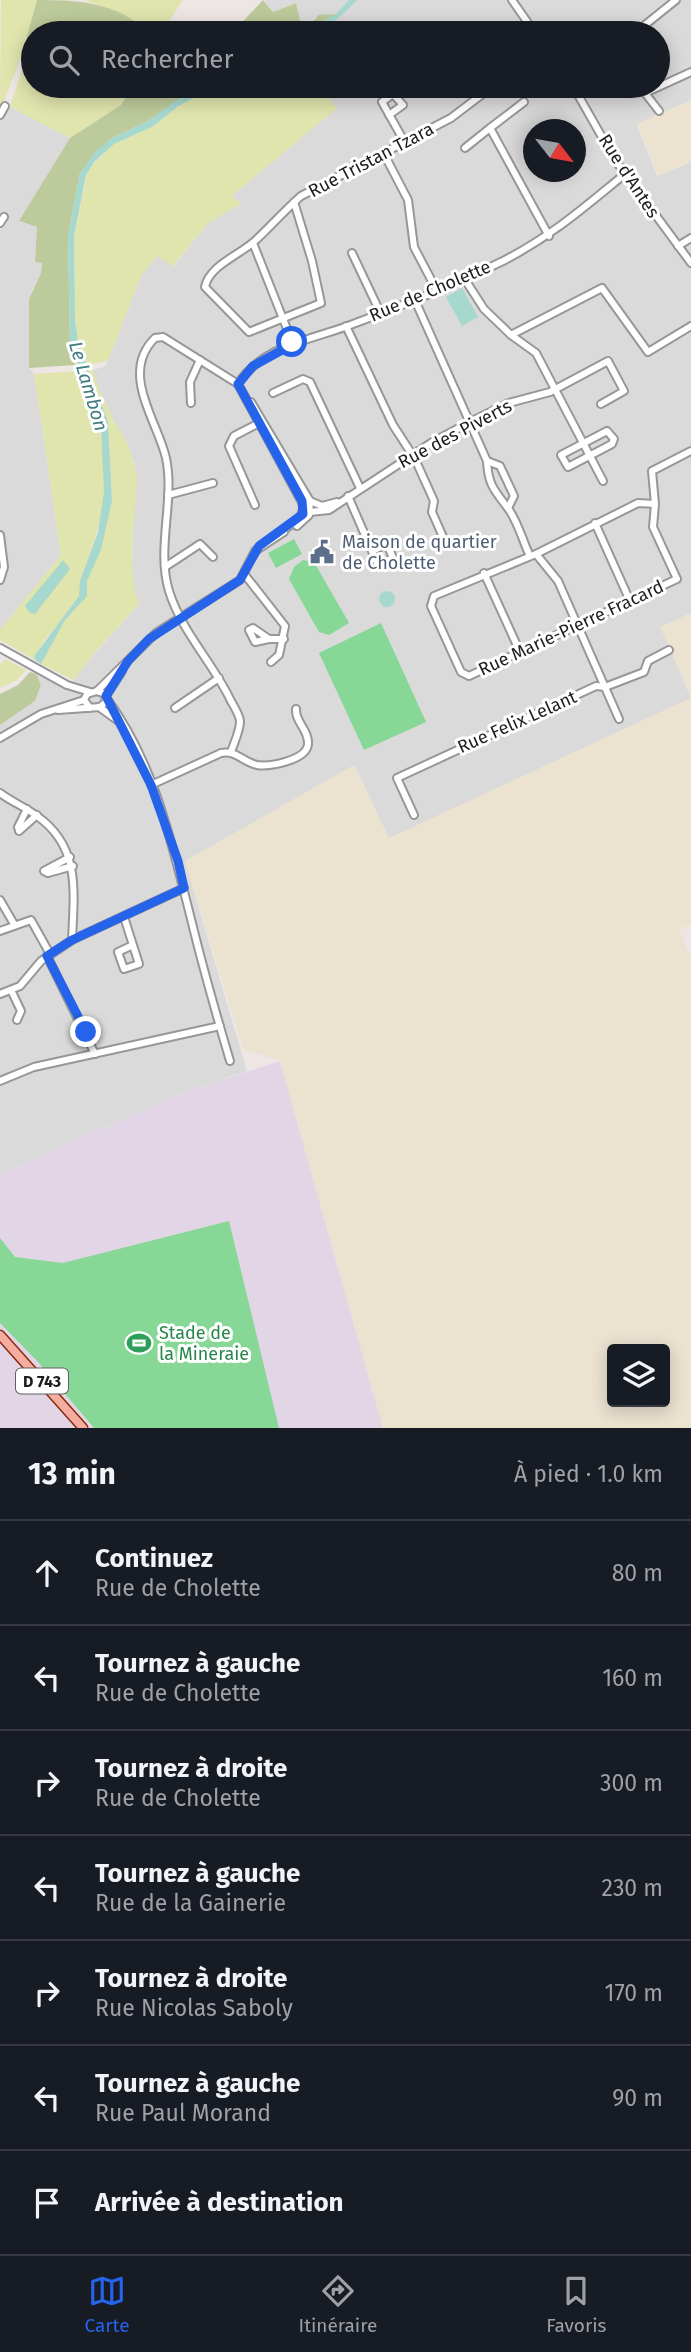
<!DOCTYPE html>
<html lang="fr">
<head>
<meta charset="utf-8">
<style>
	body { margin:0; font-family:"Fira Sans",sans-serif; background:#242831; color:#f1f3f6 }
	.controls { position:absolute; right:21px; bottom:21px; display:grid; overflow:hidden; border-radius:7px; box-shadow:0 4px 18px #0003 }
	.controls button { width:63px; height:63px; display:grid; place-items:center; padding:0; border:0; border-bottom:2px solid #363941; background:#171b24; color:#f1f3f6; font:35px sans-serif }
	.compass { position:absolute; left:523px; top:119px; width:63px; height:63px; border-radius:50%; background:#171b24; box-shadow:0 4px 18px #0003; rotate:121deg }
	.stop { position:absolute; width:21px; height:21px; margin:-16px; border:5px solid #2563eb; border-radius:50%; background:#fff }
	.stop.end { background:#2563eb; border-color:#fff; box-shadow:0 2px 7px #0008 }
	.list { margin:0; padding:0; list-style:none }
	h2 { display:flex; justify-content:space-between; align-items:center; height:91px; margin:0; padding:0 28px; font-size:30px }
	h2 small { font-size:23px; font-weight:400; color:#9ea1a6 }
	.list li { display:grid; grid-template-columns:46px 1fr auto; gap:21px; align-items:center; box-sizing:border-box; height:105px; padding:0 28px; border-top:2px solid #363941 }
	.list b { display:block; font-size:26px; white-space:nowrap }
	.list p { margin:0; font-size:23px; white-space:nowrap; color:#9ea1a6 }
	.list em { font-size:23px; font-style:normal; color:#9ea1a6 }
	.icon { flex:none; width:38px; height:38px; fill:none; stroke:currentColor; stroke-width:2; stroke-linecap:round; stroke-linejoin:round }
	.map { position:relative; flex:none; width:691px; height:1428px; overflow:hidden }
	.search { position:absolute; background:#171b24; box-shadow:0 4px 18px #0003; left:21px; right:21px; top:21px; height:77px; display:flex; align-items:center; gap:18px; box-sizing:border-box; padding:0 24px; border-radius:38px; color:#9ea1a6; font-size:26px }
	.sheet { height:826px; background:#171b24 }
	nav { display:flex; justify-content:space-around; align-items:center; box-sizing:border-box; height:98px; border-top:2px solid #363941; background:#171b24; font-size:19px; color:#9ea1a6 }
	nav a { display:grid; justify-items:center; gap:4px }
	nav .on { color:#2563eb }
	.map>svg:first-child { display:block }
	.residential { fill:#dbdadb; fill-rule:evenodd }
	.industrial { fill:#e2d6e6 }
	.farmland { fill:#ebe2d0; fill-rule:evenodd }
	.grass { fill:#e0e4ad }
	.forest { fill:#bdca9b }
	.pitch { fill:#87d796 }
	.water { fill:#a7d8ce }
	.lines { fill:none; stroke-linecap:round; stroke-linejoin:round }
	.minor-casing { stroke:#979797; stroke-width:10 }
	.major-casing { stroke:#8c2a0b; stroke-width:11 }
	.minor { stroke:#fff; stroke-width:6 }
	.major { stroke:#f5ada2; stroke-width:8 }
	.route { stroke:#2563eb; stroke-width:9 }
	.labels { text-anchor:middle; stroke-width:6; stroke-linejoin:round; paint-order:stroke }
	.shield { fill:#fff; stroke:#616161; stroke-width:2 }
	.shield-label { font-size:16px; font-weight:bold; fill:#1d1d1d }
	.street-label { font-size:18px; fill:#1d1d1d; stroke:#fff }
	.service-label { font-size:18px; fill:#4e5e75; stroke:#fff; text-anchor:start }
	.leisure-label { font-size:18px; fill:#27864d; stroke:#fff; text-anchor:start }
	.water-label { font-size:19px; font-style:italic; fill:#417c81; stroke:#fff }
</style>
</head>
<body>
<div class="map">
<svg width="691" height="1428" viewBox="0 0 691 1428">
	<rect width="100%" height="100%" fill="#eee6e4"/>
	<g class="residential">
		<path d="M264,0H691V100L637,125L657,176L691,162V613L661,627L691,698L389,839L355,766L185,861L247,1071L176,1095L0,1175V725L35,701L41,685L36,674L68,690L80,670L139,604L133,588L132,566L135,464L99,389L93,370L106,366L141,276L157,255L174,266L207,224L241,204L232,196L336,108L320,86H658V33H307L334,13L315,17L307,26L300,20L295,3L273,12ZM534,130H576V172H534Z"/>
		<polygon points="4,104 70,138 19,222 37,226 35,262 42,263 41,273 32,291 29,368 34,374 61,555 0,630 0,112"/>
	</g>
	<polygon class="industrial" points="280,1061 383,1428 0,1428 0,1175 176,1095"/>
	<g class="farmland">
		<polygon points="691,100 691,162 658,176 637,124"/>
		<polygon points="691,613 691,696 660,627"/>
		<path d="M691,698V925L679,929L691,960V1428H383L280,1061L243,1049L185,861L354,765L389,838ZM665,1349V1402H612V1349Z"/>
	</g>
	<g class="grass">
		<polygon points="1,0 37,0 26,43 0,112"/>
		<polygon points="85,0 183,0 161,33 151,33 117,12"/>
		<polygon points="29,47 33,47 33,86 124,86 128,95 121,105 70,138 10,107"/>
		<polygon points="215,86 320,86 337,108 232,196 241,204 207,224 173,266 157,256 141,276 108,361 88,365 78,342 75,320 74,236 88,169 114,144 152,127 177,107"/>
		<path d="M89,370H93L99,389L114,420L111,423L115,422L119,428L130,449L137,477C136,518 125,565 139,604L95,652L74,680L41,664L65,620L87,595V581L101,550L112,501L108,422Z"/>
		<path d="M79,371C113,453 114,490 83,573C80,581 82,591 78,599C67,619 42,637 34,659L0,640V630L61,555L34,374Z"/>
		<polygon points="5,659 26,670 17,680 0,688 0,665"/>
	</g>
	<g class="forest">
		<path d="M37,0C82,0 114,2 151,33L101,30L92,33H33V47H29L27,36Z"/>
		<polygon points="263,0 273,12 296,3 300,20 307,26 319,15 336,14 303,33 232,33"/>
		<polygon points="124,86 132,86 140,94 154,86 206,86 181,98 148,121 112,138 80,173 68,236 70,342 76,365 29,368 29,299 41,273 42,263 35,262 37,227 19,221 70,138 121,105 129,92"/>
		<polygon points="30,672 36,674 41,685 35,701 0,725 0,694 18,685"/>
	</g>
	<g class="pitch">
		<polygon points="294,539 302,554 276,568 268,553"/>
		<polygon points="303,560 314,562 349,623 329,635 319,632 289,579 294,567"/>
		<polygon points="381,623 426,722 364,750 319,653"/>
		<polygon points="229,1221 279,1428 94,1428 38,1362 0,1323 0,1238 15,1257 63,1263"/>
	</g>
	<g class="water">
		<path d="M349,0H357C341,16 326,33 303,33L336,14Z"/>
		<polygon points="206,86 215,86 177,107 152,127 114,144 94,162 86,175 74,236 75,320 78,342 108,422 112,501 101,550 87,581 87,596 65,620 41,664 34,659 35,655 79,596 80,581 98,532 104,492 101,428 70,342 68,236 80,173 95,152 112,138 148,121 174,102"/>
		<polygon points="462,288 478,317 462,326 446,297"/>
		<polygon points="63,560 70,569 35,614 30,613 25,606"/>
		<circle cx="387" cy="599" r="8"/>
	</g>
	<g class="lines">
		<g class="minor-casing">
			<g id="minor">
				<polyline points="512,0 535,33"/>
				<polyline points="635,33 676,0"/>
				<polyline points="573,86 615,160 691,263"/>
				<polyline points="639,86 645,93 691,72"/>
				<polyline points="645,93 659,111"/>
				<polyline points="524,102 490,128 549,236"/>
				<polyline points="0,115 5,106"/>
				<polyline points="389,115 403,105 393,94 382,102 404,141"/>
				<polyline points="465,148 490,128"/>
				<polyline points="383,152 408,200 414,247 436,289"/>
				<path d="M294,202L312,261L321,303L249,332L205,287C209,265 242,254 257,239C272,225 285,210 301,196L451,118L493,86"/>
				<polyline points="0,223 4,217"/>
				<polyline points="253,243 293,344"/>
				<polyline points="678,246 691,238"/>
				<polyline points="352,253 380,312"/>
				<polyline points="464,278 484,309 511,335 536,353 603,481"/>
				<path d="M414,298L487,461C488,484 494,490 507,507C517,519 522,539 529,554"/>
				<polyline points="346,326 393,425 415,459 434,501 432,512 443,537"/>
				<polyline points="511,335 602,288 648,352 691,326"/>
				<polyline points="273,393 303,379 310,382 360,488"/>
				<polyline points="251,402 310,501 309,515 297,526"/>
				<polyline points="191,403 190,382 200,360"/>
				<polygon points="607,431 614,439 612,444 568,467 561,455"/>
				<polyline points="487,461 500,466 514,496 508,508"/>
				<polyline points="168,495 213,483"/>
				<polyline points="348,496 378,565 393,558 387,544 372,551"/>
				<polyline points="310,501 322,506 337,502"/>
				<polyline points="307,504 310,512 329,510 431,443 474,420 509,403 550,392 608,361 624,391 601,404"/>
				<polyline points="655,504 653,527 677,579 469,676 461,672 431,606 434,596 536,554 638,503 655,504 652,471 691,451"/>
				<polyline points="255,505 229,446 234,436 259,423"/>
				<polyline points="595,523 630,601"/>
				<path d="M280,533L300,518L304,506L238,384C260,348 308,340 345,327C396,308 454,285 503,261C553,235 582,209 625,174"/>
				<polyline points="0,535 4,567 0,580"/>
				<polyline points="536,554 558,581 619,719"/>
				<polyline points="165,567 200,544 213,557"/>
				<polyline points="484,573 520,652"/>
				<polyline points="245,575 285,626 279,655 271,662"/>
				<polyline points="269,639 255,642 249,630 253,628 269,639 284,639"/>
				<polyline points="0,648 67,685 90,692"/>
				<polyline points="97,691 156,633 240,580 255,551 284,532"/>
				<polyline points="106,696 122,671"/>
				<path d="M107,699C156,765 173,849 193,927C204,972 217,1017 230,1061"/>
				<polyline points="99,707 117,720"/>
				<polyline points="175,708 219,678"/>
				<polyline points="58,710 100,707 106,702 105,694 97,691 87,694 84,700 90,708"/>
				<polyline points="0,738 41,714 84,700"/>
				<path d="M231,752C234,743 240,731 240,721C239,713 232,704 229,697C211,661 181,630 169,591C156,548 175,501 166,458C158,422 119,373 155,338L163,337L238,384"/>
				<path d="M151,785L221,753C236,750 243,762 257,765C270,767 307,760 308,744C309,730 295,722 296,709"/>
				<path d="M0,793C12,802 25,807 37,816C81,847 74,892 72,940"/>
				<polyline points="27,809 18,827 19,831 37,815"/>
				<polyline points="414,815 397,778 596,686 605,687 644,672 648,661 669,650"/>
				<polyline points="70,857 44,871 48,873 73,866"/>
				<polyline points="0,900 14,924"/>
				<polyline points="124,917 139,964 124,969 118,952 133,945"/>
				<polyline points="0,931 31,920 50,954"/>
				<polyline points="47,956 95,1054"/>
				<polyline points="11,990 21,1011 17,1020"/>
				<polyline points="0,994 20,986 41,961 72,940 184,888"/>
				<polyline points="0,1081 34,1067 220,1026"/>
			</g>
		</g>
		<g class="major-casing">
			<polyline id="major" points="0,1335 83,1428"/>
		</g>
		<use href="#minor" class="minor"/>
		<use href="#major" class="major"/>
	</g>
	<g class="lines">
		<polyline class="route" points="86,1032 47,956 72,940 184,888 178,861 151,785 106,696 128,661 149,639 240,580 259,546 303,514 302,501 238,384 253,366 293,344 292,342"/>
	</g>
	<defs>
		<g id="civic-bare" transform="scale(1.89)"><path d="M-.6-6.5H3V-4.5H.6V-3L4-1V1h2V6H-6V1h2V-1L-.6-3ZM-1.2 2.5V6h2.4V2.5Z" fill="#5c6f8a" stroke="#fff" stroke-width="2.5" paint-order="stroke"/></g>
		<g id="stadium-bare" transform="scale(1.89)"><path d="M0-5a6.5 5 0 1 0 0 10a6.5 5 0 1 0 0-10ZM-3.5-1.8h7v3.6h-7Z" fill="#2e9e5b" stroke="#fff" stroke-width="2.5" paint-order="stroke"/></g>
	</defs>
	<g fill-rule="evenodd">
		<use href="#civic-bare" x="322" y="552"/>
		<use href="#stadium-bare" x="139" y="1343"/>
	</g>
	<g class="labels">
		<rect class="shield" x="16" y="1368.5" width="52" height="25" rx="5"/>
		<g class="shield-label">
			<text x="42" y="1387">D 743</text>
		</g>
		<g class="street-label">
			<text transform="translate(371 160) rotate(-28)" y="6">Rue Tristan Tzara</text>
			<text transform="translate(629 176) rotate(57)" y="6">Rue d'Antes</text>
			<text transform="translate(430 291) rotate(-23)" y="6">Rue de Cholette</text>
			<text transform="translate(455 434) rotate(-28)" y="6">Rue des Piverts</text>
			<text transform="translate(571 628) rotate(-25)" y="6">Rue Marie-Pierre Fracard</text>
			<text transform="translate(517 722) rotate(-24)" y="6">Rue Felix Lelant</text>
		</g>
		<g class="service-label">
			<text x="342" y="548">Maison de quartier<tspan x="342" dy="21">de Cholette</tspan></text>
		</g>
		<g class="leisure-label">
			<text x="159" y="1339">Stade de<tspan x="159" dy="21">la Mineraie</tspan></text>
		</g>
		<g class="water-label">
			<text transform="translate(89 386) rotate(73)" y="7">Le Lambon</text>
		</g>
	</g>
</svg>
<div class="controls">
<button><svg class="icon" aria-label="layers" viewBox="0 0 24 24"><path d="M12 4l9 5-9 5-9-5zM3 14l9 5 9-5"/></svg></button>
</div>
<svg class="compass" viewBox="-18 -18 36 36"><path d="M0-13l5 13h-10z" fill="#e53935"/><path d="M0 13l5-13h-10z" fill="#9ea1a6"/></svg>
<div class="stop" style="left:292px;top:342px"></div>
<div class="stop end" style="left:86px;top:1032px"></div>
<div class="search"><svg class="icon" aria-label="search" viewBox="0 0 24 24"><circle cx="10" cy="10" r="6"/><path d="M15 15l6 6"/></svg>Rechercher</div>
</div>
<section class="sheet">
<h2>13 min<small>À pied · 1.0 km</small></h2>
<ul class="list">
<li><svg class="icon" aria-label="ahead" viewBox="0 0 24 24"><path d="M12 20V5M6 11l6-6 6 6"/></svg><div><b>Continuez</b><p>Rue de Cholette</p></div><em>80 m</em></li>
<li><svg class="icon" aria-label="left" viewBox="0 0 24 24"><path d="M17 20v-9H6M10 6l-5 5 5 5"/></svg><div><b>Tournez à gauche</b><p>Rue de Cholette</p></div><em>160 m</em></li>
<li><svg class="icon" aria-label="right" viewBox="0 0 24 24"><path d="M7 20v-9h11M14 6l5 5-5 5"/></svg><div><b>Tournez à droite</b><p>Rue de Cholette</p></div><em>300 m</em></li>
<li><svg class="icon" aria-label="left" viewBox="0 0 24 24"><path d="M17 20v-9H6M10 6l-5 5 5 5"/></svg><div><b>Tournez à gauche</b><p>Rue de la Gainerie</p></div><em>230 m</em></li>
<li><svg class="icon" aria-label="right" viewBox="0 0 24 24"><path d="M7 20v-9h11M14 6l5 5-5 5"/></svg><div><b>Tournez à droite</b><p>Rue Nicolas Saboly</p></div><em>170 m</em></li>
<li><svg class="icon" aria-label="left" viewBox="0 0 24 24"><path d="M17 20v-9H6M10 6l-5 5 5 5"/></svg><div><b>Tournez à gauche</b><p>Rue Paul Morand</p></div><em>90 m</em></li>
<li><svg class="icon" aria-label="arrive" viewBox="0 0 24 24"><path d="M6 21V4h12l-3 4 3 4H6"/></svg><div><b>Arrivée à destination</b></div></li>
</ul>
</section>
<nav>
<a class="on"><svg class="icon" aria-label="map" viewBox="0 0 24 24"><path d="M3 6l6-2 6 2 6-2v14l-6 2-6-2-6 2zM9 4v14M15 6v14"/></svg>Carte</a>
<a><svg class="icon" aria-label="directions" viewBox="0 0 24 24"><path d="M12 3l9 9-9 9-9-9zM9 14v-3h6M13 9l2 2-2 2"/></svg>Itinéraire</a>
<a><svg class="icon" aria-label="saved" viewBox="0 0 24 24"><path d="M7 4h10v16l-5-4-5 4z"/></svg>Favoris</a>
</nav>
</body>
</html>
